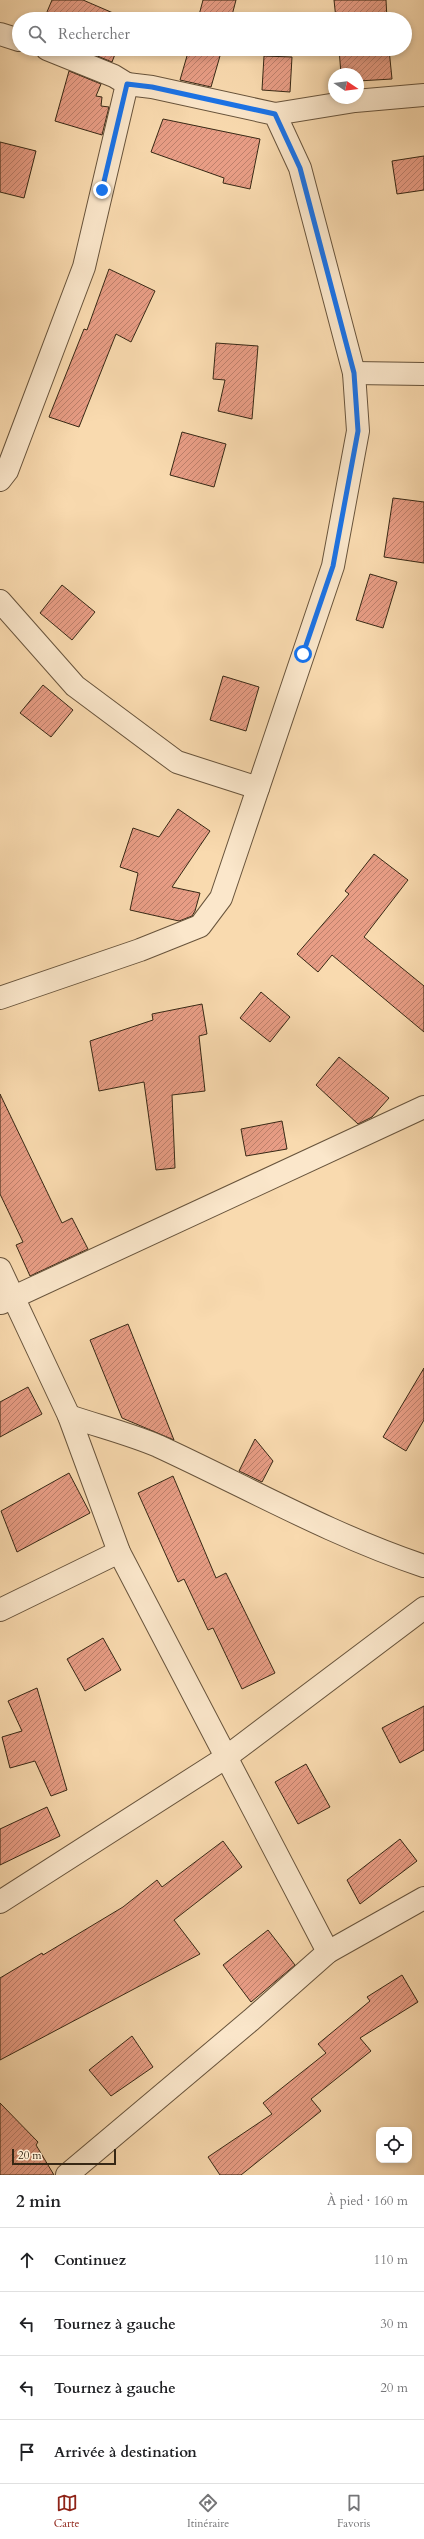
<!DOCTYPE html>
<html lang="fr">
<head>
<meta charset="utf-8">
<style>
	body { margin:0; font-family:Cardo,serif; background:#f2f2f2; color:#202124 }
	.controls { position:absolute; right:12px; bottom:12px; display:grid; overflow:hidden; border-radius:8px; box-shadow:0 2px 6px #0003 }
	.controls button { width:36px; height:36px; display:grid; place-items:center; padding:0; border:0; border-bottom:1px solid #e0e0e0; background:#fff; color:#202124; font:20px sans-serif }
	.compass { position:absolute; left:328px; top:68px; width:36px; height:36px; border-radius:50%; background:#fff; box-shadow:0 2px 6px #0003; rotate:103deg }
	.scale { position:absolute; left:12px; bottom:10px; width:104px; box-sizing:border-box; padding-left:4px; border:2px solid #372815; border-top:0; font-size:11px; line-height:14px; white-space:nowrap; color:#372815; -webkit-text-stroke:3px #fbe7cb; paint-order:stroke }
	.stop { position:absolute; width:12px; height:12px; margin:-9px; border:3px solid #1a73e8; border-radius:50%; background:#fff }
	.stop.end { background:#1a73e8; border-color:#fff; box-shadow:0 1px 4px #0008 }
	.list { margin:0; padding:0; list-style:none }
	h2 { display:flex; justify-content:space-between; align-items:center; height:52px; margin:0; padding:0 16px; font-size:17px }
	h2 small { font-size:13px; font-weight:400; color:#757577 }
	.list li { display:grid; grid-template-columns:26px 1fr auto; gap:12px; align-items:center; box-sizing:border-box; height:64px; padding:0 16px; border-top:1px solid #e0e0e0 }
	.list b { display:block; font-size:15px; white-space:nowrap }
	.list em { font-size:13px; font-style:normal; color:#757577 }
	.icon { flex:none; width:22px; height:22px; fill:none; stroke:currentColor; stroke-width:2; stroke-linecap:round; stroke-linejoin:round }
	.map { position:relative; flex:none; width:424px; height:2175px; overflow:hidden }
	.search { position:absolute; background:#fff; box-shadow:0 2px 6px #0003; left:12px; right:12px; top:12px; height:44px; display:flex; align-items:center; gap:10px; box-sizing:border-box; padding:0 14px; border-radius:22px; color:#757577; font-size:15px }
	.sheet { height:308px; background:#fff }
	nav { display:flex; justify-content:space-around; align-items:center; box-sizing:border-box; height:56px; border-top:1px solid #e0e0e0; background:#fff; font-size:11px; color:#757577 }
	nav a { display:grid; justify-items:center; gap:2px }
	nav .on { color:#8f2418 }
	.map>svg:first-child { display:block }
	.building { fill:url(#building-hatch); stroke:#372815 }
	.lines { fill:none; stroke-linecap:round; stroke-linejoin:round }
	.minor-casing { stroke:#68543c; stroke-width:24 }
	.minor { stroke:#fbe7cb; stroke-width:22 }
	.route { stroke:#1a73e8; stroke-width:5 }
</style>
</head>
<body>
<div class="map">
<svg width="424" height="2175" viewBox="0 0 424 2175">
	<defs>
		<pattern id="building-hatch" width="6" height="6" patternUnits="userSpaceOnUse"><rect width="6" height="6" fill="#e89d85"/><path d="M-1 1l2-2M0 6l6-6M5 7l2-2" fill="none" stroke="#bd806c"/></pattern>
	</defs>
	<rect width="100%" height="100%" fill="#f9daaf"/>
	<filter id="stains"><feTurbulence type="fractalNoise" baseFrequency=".005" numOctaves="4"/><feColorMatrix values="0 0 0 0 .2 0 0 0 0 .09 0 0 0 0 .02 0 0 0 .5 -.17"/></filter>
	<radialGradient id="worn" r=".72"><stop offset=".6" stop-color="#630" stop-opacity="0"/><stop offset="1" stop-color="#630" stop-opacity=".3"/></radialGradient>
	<g class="building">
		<polygon points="52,0 83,0 127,19 44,19"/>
		<polygon points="203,0 236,0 231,19 198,19"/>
		<polygon points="334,0 386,0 387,19 336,19"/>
		<polygon points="80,49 117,49 112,62"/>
		<polygon points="189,49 222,49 211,87 180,80"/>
		<polygon points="339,49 389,49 392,79 358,81 358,74 341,74"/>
		<polygon points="264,56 292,57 290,92 262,90"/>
		<polygon points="69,71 101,84 96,96 102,97 101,106 109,107 102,135 55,121"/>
		<polygon points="163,119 260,139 250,189 223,183 224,178 151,152"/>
		<polygon points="0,142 36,151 24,198 0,192"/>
		<polygon points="424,156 424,190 397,194 392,161"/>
		<polygon points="109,269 155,291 131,342 116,334 79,427 49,417 84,329 87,330"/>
		<polygon points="216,343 258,346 252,419 218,411 225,380 213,379"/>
		<polygon points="182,432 226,444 214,487 170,475"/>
		<polygon points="393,498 424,502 424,563 384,557"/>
		<polygon points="370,574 397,582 383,628 356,620"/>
		<polygon points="62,585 95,612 72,640 40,613"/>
		<polygon points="223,676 259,687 246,731 210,720"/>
		<polygon points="43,685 73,710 51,737 20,713"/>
		<polygon points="178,809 210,831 172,887 200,893 195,911 192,916 179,921 130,910 138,873 120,867 133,828 159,837"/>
		<polygon points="374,854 408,880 364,937 424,986 424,1032 332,955 318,972 297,954 349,894 345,891"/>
		<polygon points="261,992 290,1017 270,1042 240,1018"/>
		<polygon points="202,1004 207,1034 199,1036 205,1091 172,1095 175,1168 156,1170 144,1082 99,1091 90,1041 153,1020 152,1014"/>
		<polygon points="339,1057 389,1098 372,1117 358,1124 316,1085"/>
		<polygon points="0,1094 62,1223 72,1218 88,1249 30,1276 16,1245 23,1242 0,1194"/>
		<polygon points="282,1121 287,1149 246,1156 241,1129"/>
		<polygon points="128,1324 174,1440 122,1418 90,1340"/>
		<polygon points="424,1368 424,1420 406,1451 383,1437"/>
		<polygon points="28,1387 42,1414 0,1437 0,1402"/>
		<polygon points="255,1439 273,1461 262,1482 239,1471"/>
		<polygon points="69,1473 90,1513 17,1552 1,1511"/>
		<polygon points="173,1476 216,1578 226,1573 275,1673 242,1689 213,1628 208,1630 184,1579 178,1582 138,1493"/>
		<polygon points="103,1638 121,1670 85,1691 67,1659"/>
		<polygon points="37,1688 67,1790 51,1796 35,1761 10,1768 2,1737 22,1731 8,1701"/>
		<polygon points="424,1706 424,1750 400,1763 382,1728"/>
		<polygon points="306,1764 330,1807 298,1824 275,1782"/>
		<polygon points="47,1807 60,1836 0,1865 0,1829"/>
		<polygon points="400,1839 417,1861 360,1904 347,1880"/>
		<polygon points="223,1841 242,1867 174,1920 200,1954 0,2060 0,1978 42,1953 43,1955 123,1907 157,1880 162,1887"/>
		<polygon points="268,1930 295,1965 251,2002 223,1965"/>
		<polygon points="402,1975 418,2002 360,2038 371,2051 311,2099 321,2111 241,2175 220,2175 208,2157 272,2114 263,2103 326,2053 318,2044 370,2001 367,1997"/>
		<polygon points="132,2036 153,2067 111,2096 89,2070"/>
		<polygon points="0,2103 38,2142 36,2145 54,2175 0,2175"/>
	</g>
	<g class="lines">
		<g class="minor-casing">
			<g id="minor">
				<polyline points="0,34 19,40"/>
				<polyline points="275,114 355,101 424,95"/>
				<polyline points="354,373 424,374"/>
				<polyline points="0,480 7,471 84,267 127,84 114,76 47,49"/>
				<polyline points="0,601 75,686 177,762 258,788"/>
				<polyline points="0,998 140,950 200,926 221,898 333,566 358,431 354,373 300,168 275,114 152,87 127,84"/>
				<polyline points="0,1269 69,1416 119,1552 328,1952"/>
				<polyline points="1,1303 424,1107"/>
				<path d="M69,1416C98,1426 130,1434 158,1446C247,1487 331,1535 424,1566"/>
				<polyline points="0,1610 119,1552"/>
				<polyline points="0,1902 225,1758 424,1608"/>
				<polyline points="67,2175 251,2020 328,1952 424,1898"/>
			</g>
		</g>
		<use href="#minor" class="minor"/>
	</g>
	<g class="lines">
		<polyline class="route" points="102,190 127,84 152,87 275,114 300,168 354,373 358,431 333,566 303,654"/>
	</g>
	<rect width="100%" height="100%" filter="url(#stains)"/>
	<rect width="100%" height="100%" fill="url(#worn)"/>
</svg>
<div class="controls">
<button><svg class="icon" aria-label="locate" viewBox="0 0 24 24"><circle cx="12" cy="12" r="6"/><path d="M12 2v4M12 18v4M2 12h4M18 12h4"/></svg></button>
</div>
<svg class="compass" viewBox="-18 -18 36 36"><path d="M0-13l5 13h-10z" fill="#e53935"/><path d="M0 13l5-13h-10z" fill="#757577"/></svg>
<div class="scale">20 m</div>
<div class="stop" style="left:303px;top:654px"></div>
<div class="stop end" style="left:102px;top:190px"></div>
<div class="search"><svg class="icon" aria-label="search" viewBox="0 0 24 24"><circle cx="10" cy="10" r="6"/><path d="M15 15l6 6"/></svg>Rechercher</div>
</div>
<section class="sheet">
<h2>2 min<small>À pied · 160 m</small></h2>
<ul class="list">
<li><svg class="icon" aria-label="ahead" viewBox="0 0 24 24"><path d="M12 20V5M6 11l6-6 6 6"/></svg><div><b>Continuez</b></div><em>110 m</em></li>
<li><svg class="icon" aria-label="left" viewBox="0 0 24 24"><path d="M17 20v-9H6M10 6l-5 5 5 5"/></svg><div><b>Tournez à gauche</b></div><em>30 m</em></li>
<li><svg class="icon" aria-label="left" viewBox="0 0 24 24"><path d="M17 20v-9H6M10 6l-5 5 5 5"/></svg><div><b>Tournez à gauche</b></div><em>20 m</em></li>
<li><svg class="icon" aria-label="arrive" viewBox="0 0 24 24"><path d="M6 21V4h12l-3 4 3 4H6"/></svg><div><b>Arrivée à destination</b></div></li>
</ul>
</section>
<nav>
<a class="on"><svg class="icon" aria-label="map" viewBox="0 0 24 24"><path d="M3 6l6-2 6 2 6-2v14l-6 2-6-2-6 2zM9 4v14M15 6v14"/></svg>Carte</a>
<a><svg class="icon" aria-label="directions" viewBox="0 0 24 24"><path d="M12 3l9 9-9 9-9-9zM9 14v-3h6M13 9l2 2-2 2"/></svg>Itinéraire</a>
<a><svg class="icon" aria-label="saved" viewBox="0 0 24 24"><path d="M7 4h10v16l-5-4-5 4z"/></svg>Favoris</a>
</nav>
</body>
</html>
